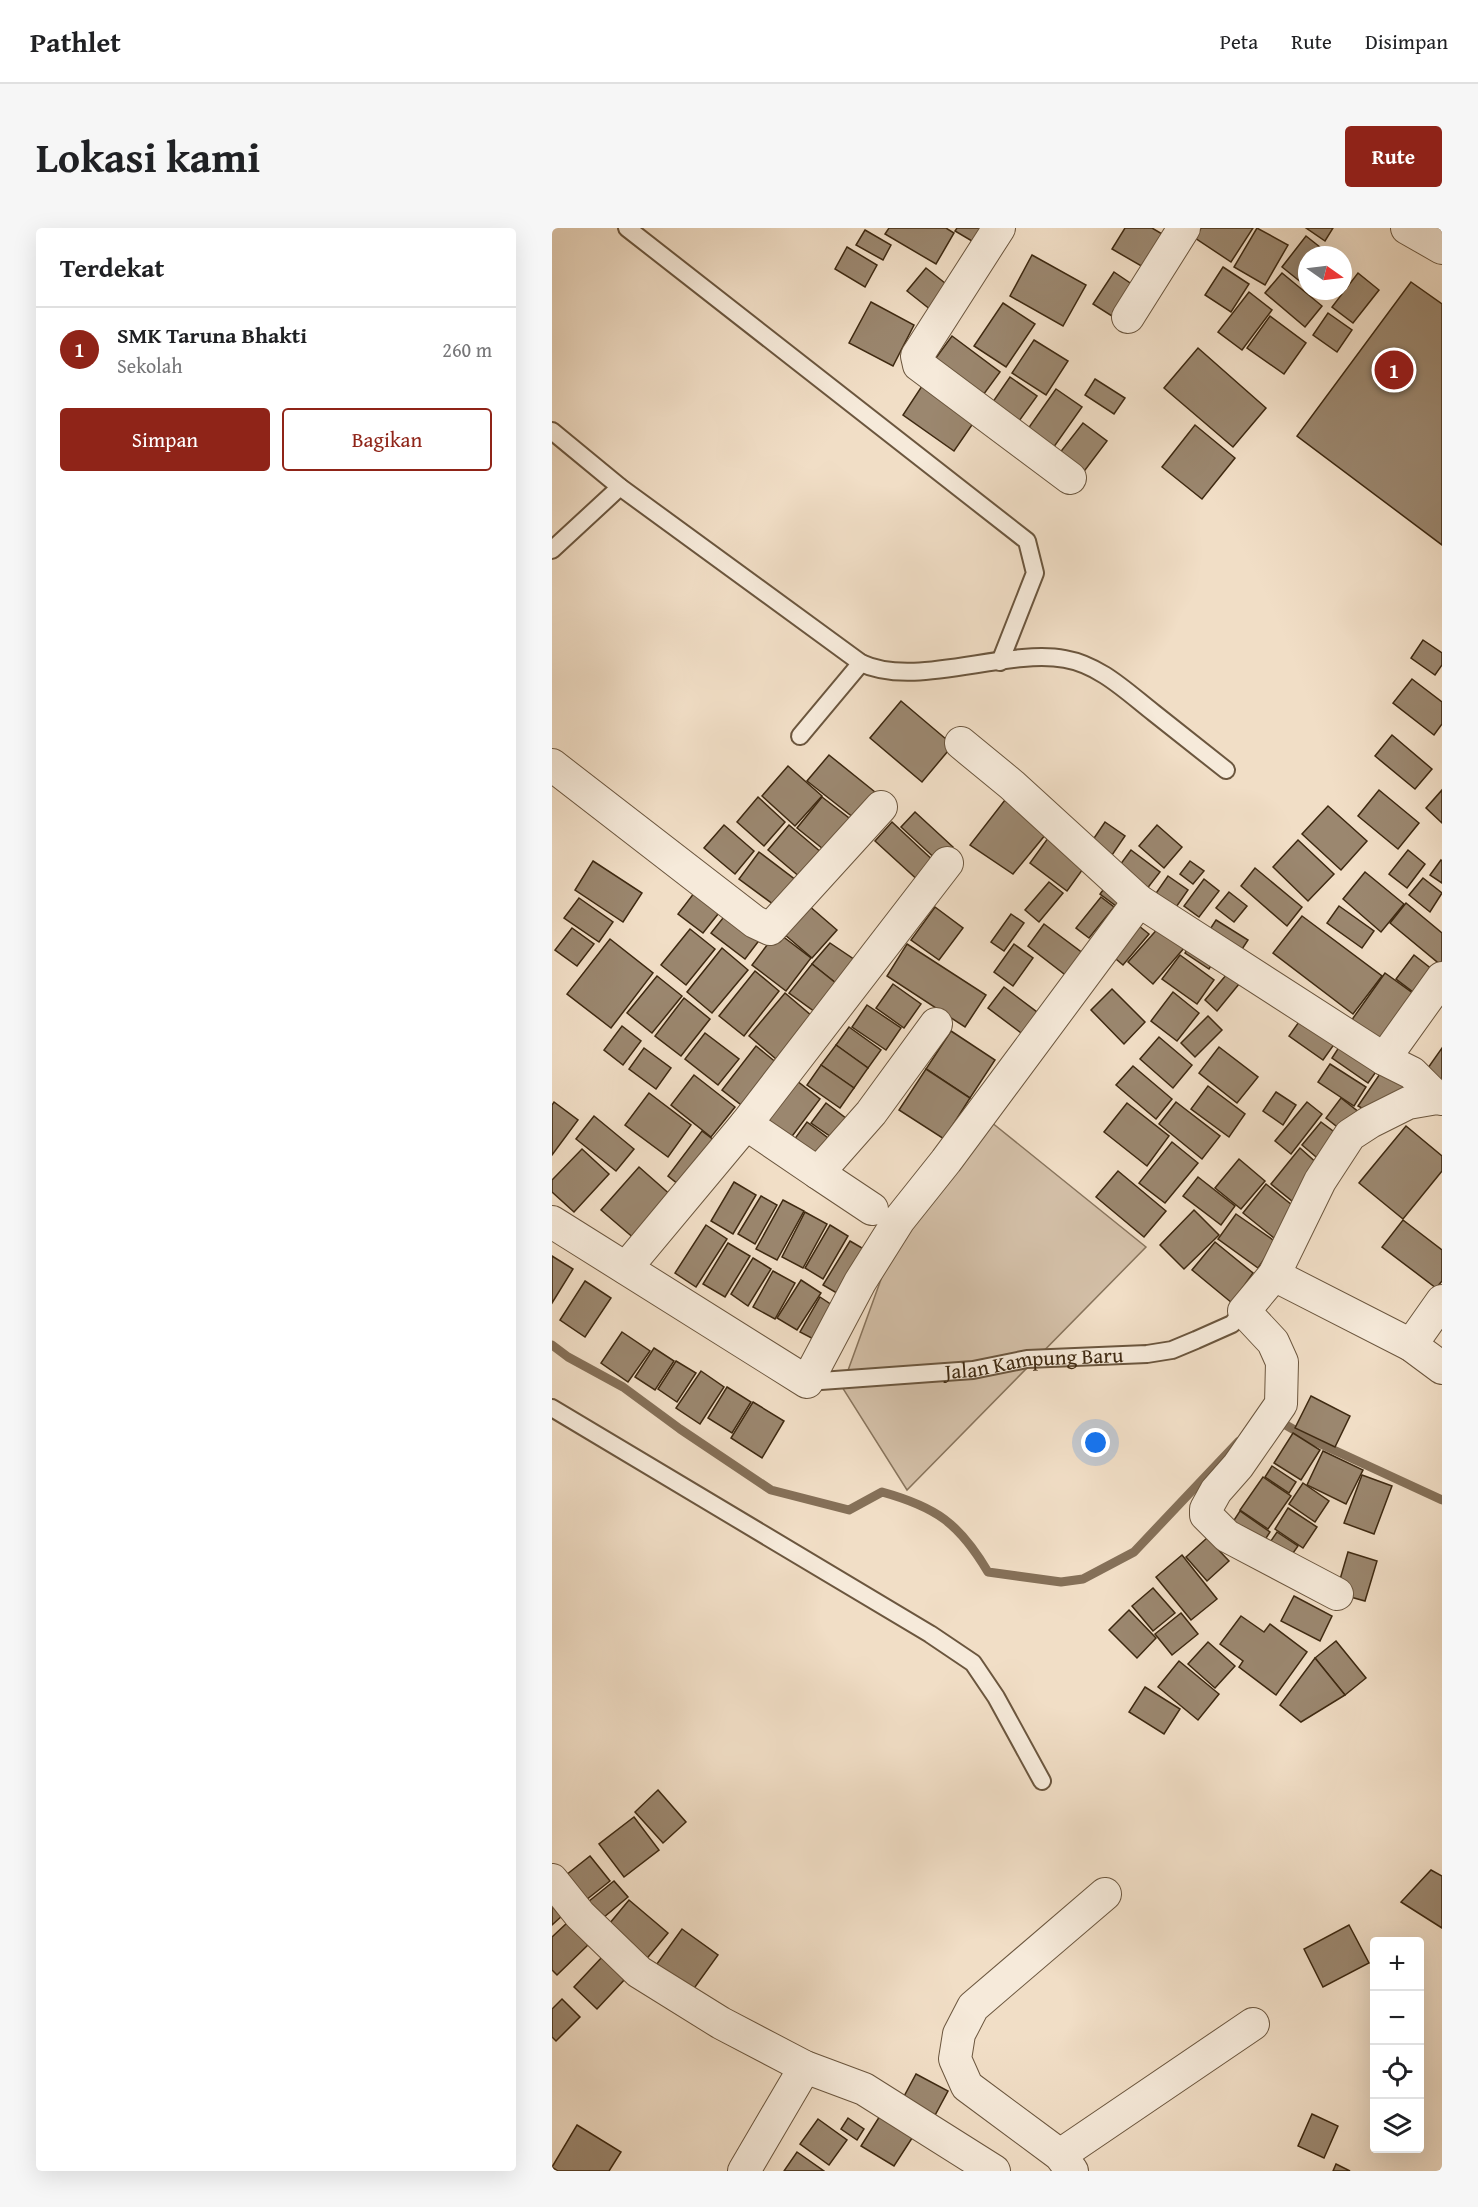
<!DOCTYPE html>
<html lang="id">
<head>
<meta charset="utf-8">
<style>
	body { margin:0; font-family:"Gentium Book Plus",serif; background:#f6f6f6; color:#202124 }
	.controls { position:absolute; right:18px; bottom:18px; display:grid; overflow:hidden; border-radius:6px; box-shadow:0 6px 24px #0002 }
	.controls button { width:54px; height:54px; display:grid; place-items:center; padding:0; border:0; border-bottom:2px solid #e0e0e0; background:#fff; color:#202124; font:30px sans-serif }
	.compass { position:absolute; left:746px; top:18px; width:54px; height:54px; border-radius:50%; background:#fff; box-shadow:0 6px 24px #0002; rotate:104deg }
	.you { position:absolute; left:544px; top:1215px; width:21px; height:21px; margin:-15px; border:4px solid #fff; border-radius:50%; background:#1a73e8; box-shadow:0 0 0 9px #1a73e833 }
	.badge { display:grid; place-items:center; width:39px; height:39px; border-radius:50%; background:#8f2418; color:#fff; font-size:20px; font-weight:700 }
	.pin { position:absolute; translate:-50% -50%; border:3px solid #fff; box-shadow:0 2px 6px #0006 }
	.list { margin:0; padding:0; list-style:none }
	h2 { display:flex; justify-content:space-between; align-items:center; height:78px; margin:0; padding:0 24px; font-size:26px }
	h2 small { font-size:20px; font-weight:400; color:#757577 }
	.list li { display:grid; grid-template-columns:39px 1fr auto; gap:18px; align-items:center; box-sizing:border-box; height:84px; padding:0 24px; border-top:2px solid #e0e0e0 }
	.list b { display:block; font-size:22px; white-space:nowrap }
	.list p { margin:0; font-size:20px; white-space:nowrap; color:#757577 }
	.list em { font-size:20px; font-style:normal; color:#757577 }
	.actions { display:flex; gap:12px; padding:18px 24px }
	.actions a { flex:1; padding:14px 0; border:2px solid #8f2418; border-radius:6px; text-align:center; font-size:21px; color:#8f2418 }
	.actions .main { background:#8f2418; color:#fff }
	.icon { flex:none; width:33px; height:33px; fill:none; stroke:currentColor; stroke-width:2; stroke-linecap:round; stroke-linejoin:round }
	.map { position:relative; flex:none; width:890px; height:1943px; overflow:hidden; border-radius:6px }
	header { display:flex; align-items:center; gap:36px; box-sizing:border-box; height:84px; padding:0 30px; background:#fff; border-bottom:2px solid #e0e0e0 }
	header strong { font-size:28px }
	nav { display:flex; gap:33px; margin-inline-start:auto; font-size:21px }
	.intro { display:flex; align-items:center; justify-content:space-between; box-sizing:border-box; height:144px; padding:0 36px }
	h1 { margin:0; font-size:42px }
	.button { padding:15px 27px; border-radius:6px; background:#8f2418; color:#fff; font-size:21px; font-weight:700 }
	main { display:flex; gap:36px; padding:0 36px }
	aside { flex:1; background:#fff; border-radius:6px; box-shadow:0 6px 24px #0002 }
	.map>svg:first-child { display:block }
	.green { fill:#d3bfa7; stroke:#88745c; stroke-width:1.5 }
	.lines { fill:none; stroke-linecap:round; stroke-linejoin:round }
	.stream { stroke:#857058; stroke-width:9 }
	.building { fill:#9b876f; stroke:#3e2911; stroke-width:1.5 }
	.lane-casing { stroke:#6b563e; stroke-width:20 }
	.street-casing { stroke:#6b563e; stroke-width:34 }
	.lane { stroke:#f6eada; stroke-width:16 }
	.street { stroke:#f6eada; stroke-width:32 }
	.labels { text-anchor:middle; stroke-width:4.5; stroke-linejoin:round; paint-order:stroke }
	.street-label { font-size:21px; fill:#3e2911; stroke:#f6eada }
</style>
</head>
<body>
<header>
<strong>Pathlet</strong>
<nav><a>Peta</a><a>Rute</a><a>Disimpan</a></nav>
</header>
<div class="intro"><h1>Lokasi kami</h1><a class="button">Rute</a></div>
<main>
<aside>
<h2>Terdekat<small></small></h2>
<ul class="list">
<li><span class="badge">1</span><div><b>SMK Taruna Bhakti</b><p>Sekolah</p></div><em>260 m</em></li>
</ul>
<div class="actions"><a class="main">Simpan</a><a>Bagikan</a></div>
</aside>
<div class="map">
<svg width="890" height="1943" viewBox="0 0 890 1943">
	<rect width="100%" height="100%" fill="#f1dec6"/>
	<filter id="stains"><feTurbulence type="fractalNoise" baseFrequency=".00333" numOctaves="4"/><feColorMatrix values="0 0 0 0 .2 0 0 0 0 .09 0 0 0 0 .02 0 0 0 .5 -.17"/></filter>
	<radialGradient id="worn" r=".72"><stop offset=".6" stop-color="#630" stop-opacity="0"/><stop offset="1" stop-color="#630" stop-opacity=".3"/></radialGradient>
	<polygon class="green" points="439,894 594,1019 355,1262 290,1159 336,1032"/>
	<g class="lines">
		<g class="stream">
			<path d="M0,1117L16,1129L71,1159L128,1201L219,1262L297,1282L330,1264C384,1279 407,1295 436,1344L509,1354L531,1351L582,1324L687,1213"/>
			<polyline points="725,1192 760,1212 890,1272"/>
		</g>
	</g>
	<g class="building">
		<polygon points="337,0 394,0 402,5 384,36 333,6"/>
		<polygon points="405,0 432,0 430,19 403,3"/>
		<polygon points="573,0 600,0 617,10 598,43 560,21"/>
		<polygon points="649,0 701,0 679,34 643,10"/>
		<polygon points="705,0 736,17 713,57 682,39"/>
		<polygon points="754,0 781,0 773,13"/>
		<polygon points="313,2 339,17 331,32 304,17"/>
		<polygon points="754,8 778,27 755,27 755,59 730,39"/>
		<polygon points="295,19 325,37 313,59 283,41"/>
		<polygon points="480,27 534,57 511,98 458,68"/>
		<polygon points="671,39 697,56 679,84 653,67"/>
		<polygon points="374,40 398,59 379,82 355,63"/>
		<polygon points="562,44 584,59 563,90 541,76"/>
		<polygon points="730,45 770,78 753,99 713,65"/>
		<polygon points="806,45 827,62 801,95 780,79"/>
		<polygon points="859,54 890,76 890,317 745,208"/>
		<polygon points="697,64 720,82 690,122 666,104"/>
		<polygon points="319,74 362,97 341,138 297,115"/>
		<polygon points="451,75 483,96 454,139 422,118"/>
		<polygon points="776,85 800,102 785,124 761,107"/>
		<polygon points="718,88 754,115 732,146 695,120"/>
		<polygon points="400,108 448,144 426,174 378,138"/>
		<polygon points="482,112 516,133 494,167 460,145"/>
		<polygon points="646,120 714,180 681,219 612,160"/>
		<polygon points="458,149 485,168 462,200 436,181"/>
		<polygon points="543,151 573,170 562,186 533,167"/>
		<polygon points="370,158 422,194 402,223 351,187"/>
		<polygon points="504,161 530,179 499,223 473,205"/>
		<polygon points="531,195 555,213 527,250 503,231"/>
		<polygon points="643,197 683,230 650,271 610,239"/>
		<polygon points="871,412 890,425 890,437 883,447 859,430"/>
		<polygon points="860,451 890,474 890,496 882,507 841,475"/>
		<polygon points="349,473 401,517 370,554 318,510"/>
		<polygon points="840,507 880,541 863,561 823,528"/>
		<polygon points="277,527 323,564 302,590 255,553"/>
		<polygon points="236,538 270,568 243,598 210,568"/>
		<polygon points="827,562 867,595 846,621 806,588"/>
		<polygon points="890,562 890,595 874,580"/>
		<polygon points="206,569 233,594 212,618 185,594"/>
		<polygon points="270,569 306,597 281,629 245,600"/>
		<polygon points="453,572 494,606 461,646 418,617"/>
		<polygon points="776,578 815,613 789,642 750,606"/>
		<polygon points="363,584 401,619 388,635 349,599"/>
		<polygon points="340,594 386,637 369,655 323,613"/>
		<polygon points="553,594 573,608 558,630 538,616"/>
		<polygon points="172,597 202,623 183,646 152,620"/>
		<polygon points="237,597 270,625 249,650 216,622"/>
		<polygon points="605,597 630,619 612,640 587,618"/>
		<polygon points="499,606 536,634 515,663 478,635"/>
		<polygon points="746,612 782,646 756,673 721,639"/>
		<polygon points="579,622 608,644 594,662 565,641"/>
		<polygon points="856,622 873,636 855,660 837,646"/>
		<polygon points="207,624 253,659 233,685 187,651"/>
		<polygon points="889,632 890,633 890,655 878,647"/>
		<polygon points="41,633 90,665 71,694 23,662"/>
		<polygon points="638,633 652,643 641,656 628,646"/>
		<polygon points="703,640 750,679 735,698 689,658"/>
		<polygon points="813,644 852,676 829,704 791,671"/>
		<polygon points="616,648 636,662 620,685 600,671"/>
		<polygon points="871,650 890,665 878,684 857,667"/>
		<polygon points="652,651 667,663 647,689 632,678"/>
		<polygon points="497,654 511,665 487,694 473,682"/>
		<polygon points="557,654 577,668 568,681 548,666"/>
		<polygon points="149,656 174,676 151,705 126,686"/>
		<polygon points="677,664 695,678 682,694 664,680"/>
		<polygon points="549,669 562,679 537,710 524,700"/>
		<polygon points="27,670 61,694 47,714 12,690"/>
		<polygon points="854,675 890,705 890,738 838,695"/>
		<polygon points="256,677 285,702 260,730 232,706"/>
		<polygon points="787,678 822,703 810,720 775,695"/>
		<polygon points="383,679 411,700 387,732 359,712"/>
		<polygon points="179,680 212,706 193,731 159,705"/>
		<polygon points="459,686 472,695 452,723 439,714"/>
		<polygon points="750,688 830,748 801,786 721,725"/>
		<polygon points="577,690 597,706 571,737 552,721"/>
		<polygon points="664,692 696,712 683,732 651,712"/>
		<polygon points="492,696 532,726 516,749 476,718"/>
		<polygon points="609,697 633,719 601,756 576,734"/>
		<polygon points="20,700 42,716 25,738 3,722"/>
		<polygon points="138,701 163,721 134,757 109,737"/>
		<polygon points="225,704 259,730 234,763 200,737"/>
		<polygon points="58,711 101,745 59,800 15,766"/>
		<polygon points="640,714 664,729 657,741 633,725"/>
		<polygon points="278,715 309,736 290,760 260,736"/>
		<polygon points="355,716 434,767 413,799 335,748"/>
		<polygon points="462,716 481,730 461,758 442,744"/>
		<polygon points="170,720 196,742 160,785 135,764"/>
		<polygon points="628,727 662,752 645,776 610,751"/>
		<polygon points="862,727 886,746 869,770 844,751"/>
		<polygon points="260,736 290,760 270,789 237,765"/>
		<polygon points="203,743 227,763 192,808 167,788"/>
		<polygon points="833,745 869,771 835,819 799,793"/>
		<polygon points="675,746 687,756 665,783 653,772"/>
		<polygon points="105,748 130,768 100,805 75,785"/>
		<polygon points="341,756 369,776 352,800 324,780"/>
		<polygon points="452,759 493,790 477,811 436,780"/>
		<polygon points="560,761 593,794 572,816 539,782"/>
		<polygon points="621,764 647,785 625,813 599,793"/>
		<polygon points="233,765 267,794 231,837 197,808"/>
		<polygon points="132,770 158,791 129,828 103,808"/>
		<polygon points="315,777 349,800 334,822 300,799"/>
		<polygon points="754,784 788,808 771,832 737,808"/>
		<polygon points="656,788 670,802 643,829 629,815"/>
		<polygon points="70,798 89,813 71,837 52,822"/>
		<polygon points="297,799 329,822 316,840 284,817"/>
		<polygon points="399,803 443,832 418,870 374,841"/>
		<polygon points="153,805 187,831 166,857 133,831"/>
		<polygon points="607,809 640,837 621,860 588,831"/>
		<polygon points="793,810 831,834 816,855 780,830"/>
		<polygon points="284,817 316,840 302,860 269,837"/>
		<polygon points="204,818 231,840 197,883 170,862"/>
		<polygon points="667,819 706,849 685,875 647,845"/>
		<polygon points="92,820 119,840 104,861 77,841"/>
		<polygon points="890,820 890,856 871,847"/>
		<polygon points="778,836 814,859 802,878 766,854"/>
		<polygon points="269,837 302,860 288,880 255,857"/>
		<polygon points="834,837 858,857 819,885 806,878"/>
		<polygon points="581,838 620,871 604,891 564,857"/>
		<polygon points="374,841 418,870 392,911 347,882"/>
		<polygon points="142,847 183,879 159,909 119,877"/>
		<polygon points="240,849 268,871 238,911 209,889"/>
		<polygon points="656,858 693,886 677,909 639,881"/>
		<polygon points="724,864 744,877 731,897 711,883"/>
		<polygon points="97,865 139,897 116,929 73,897"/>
		<polygon points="789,870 808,885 793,905 774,890"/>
		<polygon points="2,874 26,892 0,927 0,877"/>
		<polygon points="624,874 668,908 650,931 607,896"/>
		<polygon points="755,874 770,886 739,926 723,913"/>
		<polygon points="274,875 299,894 285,913 259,895"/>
		<polygon points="575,875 617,908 595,938 552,904"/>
		<polygon points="42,888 82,921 64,943 24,911"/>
		<polygon points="255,894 280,913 264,935 239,916"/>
		<polygon points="769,894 789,909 770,934 750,917"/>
		<polygon points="854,898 890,928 890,943 851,991 807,955"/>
		<polygon points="150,903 171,919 136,964 116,948"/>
		<polygon points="620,914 646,935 613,975 587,955"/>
		<polygon points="748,920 768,938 745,977 719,956"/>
		<polygon points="30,921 57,946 22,984 0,964 0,952"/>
		<polygon points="687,931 713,953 689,981 663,960"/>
		<polygon points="87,939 121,969 84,1012 49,982"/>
		<polygon points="566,943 614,983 592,1009 544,969"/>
		<polygon points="646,949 683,978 669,997 631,968"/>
		<polygon points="182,954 204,967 181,1006 159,993"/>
		<polygon points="714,956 745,981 722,1010 691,985"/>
		<polygon points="209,968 225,977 203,1016 186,1006"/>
		<polygon points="231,972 252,983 225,1032 204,1021"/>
		<polygon points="642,982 667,1007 632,1041 608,1017"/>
		<polygon points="253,984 275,996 251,1040 230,1029"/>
		<polygon points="684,986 724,1014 706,1040 666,1011"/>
		<polygon points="851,992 890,1022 890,1053 884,1060 830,1019"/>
		<polygon points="154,997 175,1011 144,1059 123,1045"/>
		<polygon points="278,997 296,1008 271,1051 253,1040"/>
		<polygon points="298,1013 322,1027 295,1071 271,1057"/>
		<polygon points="663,1014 701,1045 680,1075 640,1042"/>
		<polygon points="176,1015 198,1028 173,1069 151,1056"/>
		<polygon points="0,1028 21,1041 0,1075"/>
		<polygon points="201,1030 219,1041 196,1078 179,1066"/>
		<polygon points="221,1043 243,1055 223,1091 201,1079"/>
		<polygon points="249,1052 269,1065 245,1102 225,1090"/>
		<polygon points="33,1053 59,1070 33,1109 8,1092"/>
		<polygon points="268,1069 289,1083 271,1116 248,1104"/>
		<polygon points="70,1104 98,1123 76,1154 49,1135"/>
		<polygon points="102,1120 122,1133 103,1162 83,1149"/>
		<polygon points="124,1133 144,1145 125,1174 106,1161"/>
		<polygon points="149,1143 172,1159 148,1196 124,1180"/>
		<polygon points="175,1159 199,1174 180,1205 156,1190"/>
		<polygon points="759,1168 798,1188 783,1219 743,1200"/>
		<polygon points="201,1174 232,1193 210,1230 179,1210"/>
		<polygon points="741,1205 768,1222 749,1252 722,1235"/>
		<polygon points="771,1223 811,1242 794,1276 755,1257"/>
		<polygon points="720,1238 744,1254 737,1265 713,1249"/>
		<polygon points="810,1247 840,1258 822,1306 792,1295"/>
		<polygon points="711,1249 739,1268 716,1301 688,1282"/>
		<polygon points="751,1255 777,1273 763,1294 737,1276"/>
		<polygon points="736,1280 765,1299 751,1320 723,1301"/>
		<polygon points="688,1283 718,1304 705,1324 677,1300"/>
		<polygon points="725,1304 746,1318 732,1338 712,1323"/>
		<polygon points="655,1310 677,1333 655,1353 634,1329"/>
		<polygon points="796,1324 825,1333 813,1373 784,1365"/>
		<polygon points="630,1327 665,1371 639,1392 604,1349"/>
		<polygon points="601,1360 623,1385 601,1403 580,1378"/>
		<polygon points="742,1368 780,1388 768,1413 729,1393"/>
		<polygon points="577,1382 604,1410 585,1430 557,1402"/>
		<polygon points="629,1385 646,1406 620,1427 603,1406"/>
		<polygon points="689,1388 712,1404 718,1396 755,1424 724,1467 687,1439 691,1433 668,1416"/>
		<polygon points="784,1413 814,1450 793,1467 763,1430"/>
		<polygon points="656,1414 683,1438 663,1460 636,1436"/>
		<polygon points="763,1430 793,1467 749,1494 728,1477"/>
		<polygon points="627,1433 667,1466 646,1492 606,1459"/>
		<polygon points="593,1459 628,1481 612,1506 577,1484"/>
		<polygon points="106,1562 134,1594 111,1615 83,1584"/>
		<polygon points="82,1589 107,1622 72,1649 47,1616"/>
		<polygon points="38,1628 58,1653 29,1676 9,1651"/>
		<polygon points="879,1642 890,1648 890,1700 849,1674"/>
		<polygon points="62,1653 76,1669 45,1695 31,1678"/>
		<polygon points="77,1672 116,1705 92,1734 53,1701"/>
		<polygon points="0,1673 11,1687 0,1697"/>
		<polygon points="16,1694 37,1716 5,1747 0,1742 0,1709"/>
		<polygon points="797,1697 817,1735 771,1759 752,1721"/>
		<polygon points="130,1701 166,1727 138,1766 102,1740"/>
		<polygon points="51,1728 74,1750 45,1781 22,1759"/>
		<polygon points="10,1771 28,1789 4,1813 0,1809 0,1781"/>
		<polygon points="364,1846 396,1863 381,1891 349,1874"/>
		<polygon points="331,1883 364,1904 342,1938 309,1918"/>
		<polygon points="760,1886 786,1898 772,1930 746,1918"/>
		<polygon points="296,1890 312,1901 305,1912 289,1901"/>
		<polygon points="266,1891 295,1912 277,1937 248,1916"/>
		<polygon points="25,1897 69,1924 57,1943 6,1943 0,1939"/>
		<polygon points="245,1924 272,1943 232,1943"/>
		<polygon points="784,1936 798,1943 781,1943"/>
	</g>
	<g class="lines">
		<g class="lane-casing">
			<g id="lane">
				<polyline points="75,0 475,313 483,345 448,434"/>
				<path d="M0,203L68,259L309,435C363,461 454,420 513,431C548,437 575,464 602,485C626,504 650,523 674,542"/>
				<polyline points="0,322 68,259"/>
				<polyline points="248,508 309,435"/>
				<path id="s1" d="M255,1154L421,1142L475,1131L595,1126L620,1122L644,1112L680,1096L692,1083"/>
				<polyline points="0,1180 378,1406 421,1435 444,1469 490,1553"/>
			</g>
		</g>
		<g class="street-casing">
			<g id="street">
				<polyline points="447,0 365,128 367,137 518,250"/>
				<polyline points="855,0 890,20"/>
				<polyline points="576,89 632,0"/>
				<polyline points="409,515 460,557 587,673 832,831 860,845 885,870"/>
				<polyline points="0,537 203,694 218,701 329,579"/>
				<polyline points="832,831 890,750"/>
				<polyline points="194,896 266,945 319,885 384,796"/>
				<polyline points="266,945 320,981"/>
				<polyline points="0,994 255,1154 308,1054 347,992 394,933 587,673"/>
				<polyline points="74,1040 194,896 395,635"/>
				<polyline points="722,1047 859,1117 890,1140"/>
				<polyline points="859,1117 890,1073"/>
				<polyline points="785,1366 675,1308 654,1287 654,1281 664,1263 686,1238 729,1176 730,1134 721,1114 692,1083 722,1047 768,953 798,907 818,894 856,875 885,870 890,871"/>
				<polyline points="0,1652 28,1687 87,1744 169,1795 253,1839 312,1861 442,1943"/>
				<polyline points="508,1927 701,1796"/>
				<polyline points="192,1943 253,1839"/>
				<polyline points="520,1943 508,1927 415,1858 403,1831 407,1806 421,1779 553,1666"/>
			</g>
		</g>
		<use href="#lane" class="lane"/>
		<use href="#street" class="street"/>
	</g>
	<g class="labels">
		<g class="street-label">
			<text dy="7" stroke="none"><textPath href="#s1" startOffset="228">Jalan Kampung Baru</textPath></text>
		</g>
	</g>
	<rect width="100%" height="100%" filter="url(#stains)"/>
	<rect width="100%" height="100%" fill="url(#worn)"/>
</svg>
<div class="controls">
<button>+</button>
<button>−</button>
<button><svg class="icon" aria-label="locate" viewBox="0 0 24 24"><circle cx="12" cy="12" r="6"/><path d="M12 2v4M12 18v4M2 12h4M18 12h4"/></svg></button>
<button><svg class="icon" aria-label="layers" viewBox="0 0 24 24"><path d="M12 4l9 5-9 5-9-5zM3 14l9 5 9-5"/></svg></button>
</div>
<svg class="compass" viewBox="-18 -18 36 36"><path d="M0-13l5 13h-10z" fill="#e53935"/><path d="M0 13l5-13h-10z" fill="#757577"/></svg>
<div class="you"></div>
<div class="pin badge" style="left:842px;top:142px">1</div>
</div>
</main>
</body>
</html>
